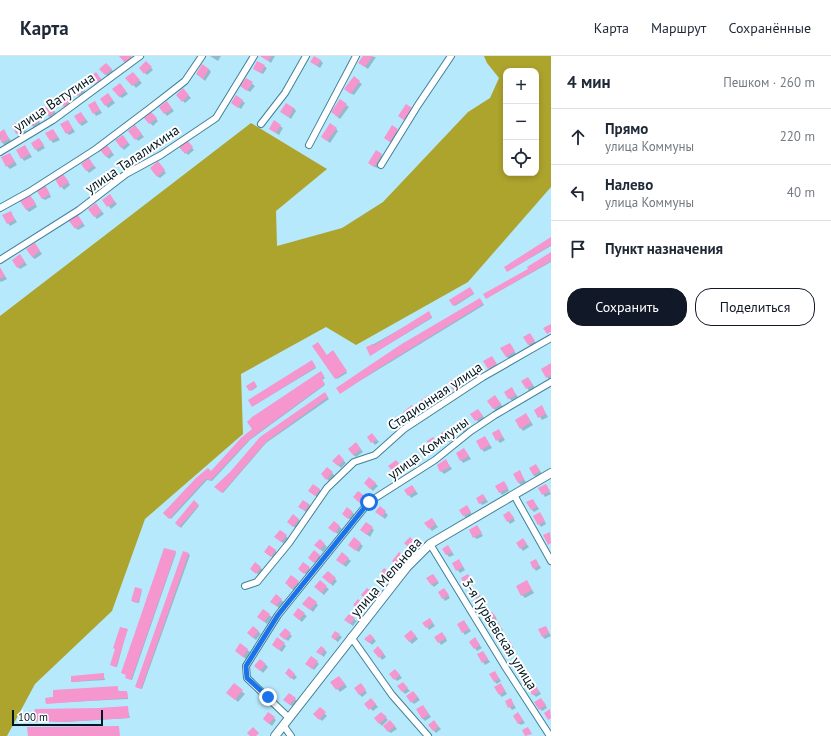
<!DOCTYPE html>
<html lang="ru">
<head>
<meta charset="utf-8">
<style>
	body { margin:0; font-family:"PT Sans",sans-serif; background:#f6f6f7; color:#1f2937 }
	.controls { position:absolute; right:12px; top:12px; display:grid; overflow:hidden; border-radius:8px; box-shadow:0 2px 6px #0003 }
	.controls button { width:36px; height:36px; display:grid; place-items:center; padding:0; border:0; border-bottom:1px solid #e0e1e3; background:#fff; color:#1f2937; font:20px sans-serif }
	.scale { position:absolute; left:12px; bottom:10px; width:91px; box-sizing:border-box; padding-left:4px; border:2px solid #001821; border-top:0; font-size:11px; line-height:14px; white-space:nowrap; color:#001821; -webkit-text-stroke:3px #fff; paint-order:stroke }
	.stop { position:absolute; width:12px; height:12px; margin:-9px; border:3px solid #1a73e8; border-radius:50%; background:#fff }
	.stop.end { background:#1a73e8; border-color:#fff; box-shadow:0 1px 4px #0008 }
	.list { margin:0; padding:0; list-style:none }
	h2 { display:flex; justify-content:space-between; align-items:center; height:52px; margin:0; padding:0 16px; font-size:17px }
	h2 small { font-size:13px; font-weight:400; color:#747a83 }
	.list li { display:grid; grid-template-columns:26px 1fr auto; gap:12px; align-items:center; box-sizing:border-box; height:56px; padding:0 16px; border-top:1px solid #e0e1e3 }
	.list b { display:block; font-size:15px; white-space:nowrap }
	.list p { margin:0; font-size:13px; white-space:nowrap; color:#747a83 }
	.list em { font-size:13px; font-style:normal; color:#747a83 }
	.actions { display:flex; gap:8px; padding:12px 16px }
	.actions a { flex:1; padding:9px 0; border:1px solid #111827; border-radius:16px; text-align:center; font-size:14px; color:#111827 }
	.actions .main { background:#111827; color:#fff }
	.icon { flex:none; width:22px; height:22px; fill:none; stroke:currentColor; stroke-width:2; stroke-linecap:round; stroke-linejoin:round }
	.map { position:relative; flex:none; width:551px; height:680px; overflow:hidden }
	header { display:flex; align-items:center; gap:24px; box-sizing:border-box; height:56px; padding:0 20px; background:#fff; border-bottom:1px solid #e0e1e3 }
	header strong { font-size:19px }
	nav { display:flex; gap:22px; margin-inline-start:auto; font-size:14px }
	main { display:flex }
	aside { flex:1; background:#fff }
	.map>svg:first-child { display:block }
	.forest { fill:#ada42d; fill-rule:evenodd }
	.shadow { fill:#0003 }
	.building { fill:#f696ce }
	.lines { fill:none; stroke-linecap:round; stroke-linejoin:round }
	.minor-casing { stroke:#428097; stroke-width:8 }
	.major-casing { stroke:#428097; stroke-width:10 }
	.minor { stroke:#fff; stroke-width:6 }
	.major { stroke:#fff; stroke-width:8 }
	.route { stroke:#1a73e8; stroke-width:5 }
	.labels { text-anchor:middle; stroke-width:4; stroke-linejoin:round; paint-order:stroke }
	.street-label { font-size:14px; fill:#001821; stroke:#fff }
</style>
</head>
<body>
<header>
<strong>Карта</strong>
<nav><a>Карта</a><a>Маршрут</a><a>Сохранённые</a></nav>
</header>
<main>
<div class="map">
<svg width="551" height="680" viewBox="0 0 551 680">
	<rect width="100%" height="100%" fill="#b7e9fd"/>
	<path class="forest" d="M484,0H551V131L468,226L356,289L326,271L241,318L243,378L145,463L112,555L35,628L7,680H0V260L251,67L327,113L276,155L277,190L342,172L383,146L468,56L490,42L499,22L487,7ZM506,15H536V117H506Z"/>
	<g class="shadow">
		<polygon points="210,0 221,0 218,5"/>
		<polygon points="262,0 275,0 271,7"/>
		<polygon points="364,0 376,1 368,13 362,9"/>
		<polygon points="320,4 323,7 320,12 314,8"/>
		<polygon points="146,6 153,14 147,19 140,12"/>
		<polygon points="106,8 114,16 108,21 101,13"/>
		<polygon points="264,10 267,12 263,18 257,15"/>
		<polygon points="209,13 211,16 205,25 197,18"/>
		<polygon points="98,20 103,26 97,30 95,28"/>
		<polygon points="135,20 142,27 136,32 127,22"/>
		<polygon points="246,23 255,30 250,36 244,32"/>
		<polygon points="359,26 362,28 354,39 348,36"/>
		<polygon points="122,31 128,38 122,42 119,40"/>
		<polygon points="83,32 86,37 80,42 78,39"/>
		<polygon points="183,34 191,42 185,47 177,39"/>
		<polygon points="236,40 245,47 241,53 235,49"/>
		<polygon points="110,41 115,47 108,52 106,49"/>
		<polygon points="95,46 102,57 96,60 94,57"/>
		<polygon points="169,49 174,55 167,60 160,51"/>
		<polygon points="346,49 349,51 340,63 335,59"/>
		<polygon points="51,50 57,59 51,62 48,60"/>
		<polygon points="294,52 296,55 291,63 281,56"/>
		<polygon points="412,53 414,55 407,66 399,60"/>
		<polygon points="81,57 88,66 82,70 79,67"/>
		<polygon points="151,57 158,65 153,70 145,62"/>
		<polygon points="34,58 41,68 34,72 32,69"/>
		<polygon points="68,65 75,76 69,79 67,77"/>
		<polygon points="20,66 27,76 19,80 17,77"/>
		<polygon points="274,66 283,72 279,79 270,73"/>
		<polygon points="135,71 144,81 138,85 129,75"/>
		<polygon points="392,71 400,77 393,88 385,82"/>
		<polygon points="336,73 338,75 330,87 325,83"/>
		<polygon points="53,74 60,84 53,87 47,78"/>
		<polygon points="4,75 11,85 4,89 0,83 0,77"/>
		<polygon points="123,80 130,89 124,94 121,91"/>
		<polygon points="39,83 45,92 38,96 32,87"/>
		<polygon points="186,85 194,94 188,99 180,91"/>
		<polygon points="25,90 32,101 24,105 17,94"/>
		<polygon points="109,92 114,99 109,103 106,100"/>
		<polygon points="376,96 384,101 377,112 371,109"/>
		<polygon points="10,98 17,109 10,113 7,110"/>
		<polygon points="91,106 96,112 89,117 82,108"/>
		<polygon points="160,109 166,117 160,122 157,120"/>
		<polygon points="65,121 70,129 64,134 56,123"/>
		<polygon points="47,133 51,141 45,144 42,142"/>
		<polygon points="110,140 117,148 111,153 104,144"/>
		<polygon points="33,143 37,151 29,156 26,153"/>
		<polygon points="98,151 104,158 97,163 89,153"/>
		<polygon points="10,156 17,166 10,170 8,167"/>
		<polygon points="80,163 85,170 78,174 76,172"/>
		<polygon points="551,182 551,190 508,215 506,211"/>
		<polygon points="37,191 42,198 35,203 32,201"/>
		<polygon points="551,198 551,206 487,242 529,213"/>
		<polygon points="22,202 27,209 20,213 18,211"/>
		<polygon points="0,213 7,223 1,226 0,225"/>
		<polygon points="471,233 474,238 455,250 451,245"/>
		<polygon points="481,244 484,249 340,337"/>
		<polygon points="429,257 432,262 371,299 372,289"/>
		<polygon points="530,278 536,288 531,291 528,288"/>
		<polygon points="510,289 516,298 509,303 506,300"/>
		<polygon points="313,290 327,300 334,296 347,317 337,323"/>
		<polygon points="492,301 498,311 491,315 489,313"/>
		<polygon points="312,306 316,312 253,350"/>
		<polygon points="551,309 551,323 550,324 547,321"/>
		<polygon points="477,314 481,320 474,325 472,322"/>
		<polygon points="321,318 325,322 322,324 325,329 250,384 212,425 207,424 171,463 165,457"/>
		<polygon points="458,321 465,330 456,336 453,333"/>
		<polygon points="528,322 535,332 529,335 523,325"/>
		<polygon points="255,327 257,331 251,335 247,330"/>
		<polygon points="512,333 518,341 512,345 509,342"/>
		<polygon points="326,339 329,343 266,387 223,437 216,431 231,417 261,382"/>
		<polygon points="429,340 436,349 429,353 426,351"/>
		<polygon points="497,343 503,351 496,355 488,345"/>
		<polygon points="541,350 548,361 542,364 535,354"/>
		<polygon points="415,353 419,359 411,364 409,362"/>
		<polygon points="478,354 485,363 479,367 472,358"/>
		<polygon points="528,361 533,369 523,375 521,372"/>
		<polygon points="465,367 469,374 464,377 461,375"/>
		<polygon points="448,374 454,383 449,386 442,378"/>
		<polygon points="499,375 505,384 500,387 493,378"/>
		<polygon points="374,380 379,386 375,389 368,381"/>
		<polygon points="485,381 492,392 484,396 482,393"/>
		<polygon points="436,385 439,390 435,393 432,391"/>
		<polygon points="358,390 363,396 356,401 353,399"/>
		<polygon points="464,393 471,403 463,407 461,404"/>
		<polygon points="339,400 346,407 341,412 334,405"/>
		<polygon points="446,405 452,413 444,418 441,415"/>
		<polygon points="398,408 403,414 397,419 390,411"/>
		<polygon points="327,412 335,420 329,425 322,418"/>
		<polygon points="538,412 542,418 536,421 533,419"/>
		<polygon points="519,416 526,426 521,429 518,426"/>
		<polygon points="369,422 378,430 373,435 365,427"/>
		<polygon points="506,429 509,435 502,439 500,436"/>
		<polygon points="546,429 551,438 545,441 540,433"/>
		<polygon points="412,430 418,438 411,442 406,434"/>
		<polygon points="319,433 322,436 318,442 312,437"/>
		<polygon points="483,439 488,446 482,449 480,447"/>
		<polygon points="365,442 368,444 364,449 356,444"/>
		<polygon points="533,444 539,453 534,456 532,454"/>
		<polygon points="194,446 199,450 181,472 176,467"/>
		<polygon points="309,448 311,451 307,457 300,451"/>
		<polygon points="380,451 388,459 385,463 379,458"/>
		<polygon points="347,452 355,459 351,464 345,460"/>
		<polygon points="469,453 472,459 466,462 464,460"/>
		<polygon points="504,459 512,459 515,465 510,468"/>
		<polygon points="542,460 546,468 541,471 534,461"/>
		<polygon points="298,463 301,466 296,472 291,469"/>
		<polygon points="334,466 342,473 338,478 332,474"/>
		<polygon points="434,466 438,471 432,475 430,473"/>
		<polygon points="477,471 483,480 477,483 474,481"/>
		<polygon points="372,472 374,474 370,481 364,476"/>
		<polygon points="286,480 288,482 284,488 278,483"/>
		<polygon points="354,483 363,490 359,496 352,491"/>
		<polygon points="410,483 418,490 414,495 406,487"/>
		<polygon points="320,484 327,491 323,496 316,489"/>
		<polygon points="525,486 529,491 523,495 521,492"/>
		<polygon points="443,493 450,493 454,499 449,501"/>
		<polygon points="275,494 277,497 274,502 268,498"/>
		<polygon points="175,496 176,497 132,624 127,622"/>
		<polygon points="184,496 190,499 142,633 137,631"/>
		<polygon points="342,498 351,505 346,511 340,506"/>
		<polygon points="319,499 322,502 317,508 312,505"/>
		<polygon points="405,502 407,505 401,512 396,507"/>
		<polygon points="536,504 541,512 536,515 534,512"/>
		<polygon points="461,507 465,514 460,517 453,508"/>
		<polygon points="255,508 263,514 259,519 254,515"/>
		<polygon points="309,512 311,514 307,519 302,515"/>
		<polygon points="384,514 392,521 388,526 383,522"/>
		<polygon points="328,516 337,525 333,530 324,521"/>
		<polygon points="433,519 439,527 434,531 431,528"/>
		<polygon points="468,519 474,528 469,531 463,522"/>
		<polygon points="298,526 300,528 295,535 288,530"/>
		<polygon points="527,526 534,537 525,542 522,539"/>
		<polygon points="326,531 329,533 324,539 318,534"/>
		<polygon points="367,533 376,541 371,546 365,541"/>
		<polygon points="444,533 450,542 445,545 443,542"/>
		<polygon points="142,534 139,547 133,546"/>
		<polygon points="476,534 482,542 478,545 472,536"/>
		<polygon points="281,544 284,546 279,552 274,548"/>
		<polygon points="358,544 367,551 363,556 357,551"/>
		<polygon points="316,547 318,549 313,556 304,548"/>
		<polygon points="304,558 307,560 302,566 296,561"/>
		<polygon points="269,559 272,561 267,568 261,563"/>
		<polygon points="495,560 497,564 492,568 490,565"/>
		<polygon points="354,563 357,565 353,570 348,566"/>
		<polygon points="464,565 471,575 465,579 463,576"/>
		<polygon points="432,566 435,570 429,574 427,571"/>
		<polygon points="498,567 503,574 497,578 495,575"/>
		<polygon points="253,571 261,578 256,584 251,580"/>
		<polygon points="546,571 551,580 545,583 542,580"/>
		<polygon points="127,574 117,611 112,610 116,593 114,592"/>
		<polygon points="285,574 292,580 288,585 281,579"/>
		<polygon points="414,578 418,583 412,588 409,585"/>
		<polygon points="339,579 342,581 338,586 334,583"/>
		<polygon points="370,579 376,585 372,589 366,583"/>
		<polygon points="445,580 447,585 441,589 439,586"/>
		<polygon points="475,583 482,592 477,595 475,592"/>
		<polygon points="509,586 516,597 511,599 509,597"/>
		<polygon points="240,588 250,596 246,603 238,597"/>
		<polygon points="284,588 286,590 282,596 275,591"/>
		<polygon points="321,591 327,596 324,601 320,598"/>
		<polygon points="381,594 386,601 382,604 380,601"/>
		<polygon points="483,596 490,606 485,609 483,606"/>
		<polygon points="261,604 268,611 263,617 256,610"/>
		<polygon points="317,606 319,608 314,614 309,610"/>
		<polygon points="289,614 297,621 294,624 286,617"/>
		<polygon points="526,614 531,623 526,625 521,617"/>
		<polygon points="495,616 501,625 497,628 494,625"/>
		<polygon points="398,617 402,622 397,625 395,623"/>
		<polygon points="103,618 105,624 72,626 72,621"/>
		<polygon points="341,623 347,631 340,636 332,626"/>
		<polygon points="234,629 245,638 238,646 230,639"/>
		<polygon points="535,629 541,638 536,641 533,638"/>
		<polygon points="405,630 410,635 405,638 399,631"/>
		<polygon points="117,631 119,636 127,636 128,643 47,647"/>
		<polygon points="363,631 367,637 362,641 359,638"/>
		<polygon points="503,631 507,638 502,641 500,639"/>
		<polygon points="416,639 420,644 414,648 412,646"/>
		<polygon points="295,643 297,645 293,651 287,646"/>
		<polygon points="371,643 378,651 373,655 366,648"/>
		<polygon points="510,643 516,652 512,654 506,646"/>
		<polygon points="544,646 547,652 542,655 540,653"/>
		<polygon points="423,650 431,661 425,665 422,662"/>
		<polygon points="127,651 130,662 65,666 26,664"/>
		<polygon points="320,653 327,660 322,665 314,658"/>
		<polygon points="381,657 388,664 382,670 375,662"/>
		<polygon points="518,657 525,667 521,669 518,667"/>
		<polygon points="274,662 276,664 272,670 266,665"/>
		<polygon points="393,668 397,673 391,677 388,675"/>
		<polygon points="436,668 441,673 436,677 429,669"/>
	</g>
	<g class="building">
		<polygon points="119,0 131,0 132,1 125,7"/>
		<polygon points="260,0 272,0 268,5"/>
		<polygon points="314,0 321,4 317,10 310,6"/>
		<polygon points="363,0 373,0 365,11 358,7"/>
		<polygon points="146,5 152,11 144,18 139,12"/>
		<polygon points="257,5 265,9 261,17 253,13"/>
		<polygon points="106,7 112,13 105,19 99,13"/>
		<polygon points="202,8 209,13 203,23 196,18"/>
		<polygon points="96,16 101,23 94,29 89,22"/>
		<polygon points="133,16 140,24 132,30 125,22"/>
		<polygon points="354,20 360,25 351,38 344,33"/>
		<polygon points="246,22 253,26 247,35 240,30"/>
		<polygon points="120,27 126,35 119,41 112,33"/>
		<polygon points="80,29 84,34 77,40 73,34"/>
		<polygon points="183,32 189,39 182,46 176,39"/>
		<polygon points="68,37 73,45 64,51 59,43"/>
		<polygon points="108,37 113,44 105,50 100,43"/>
		<polygon points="236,39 243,44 238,52 231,47"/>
		<polygon points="340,43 347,48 338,61 331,56"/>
		<polygon points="95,45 100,54 93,58 88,49"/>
		<polygon points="167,45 172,53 164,58 159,51"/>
		<polygon points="286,47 294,52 289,61 280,56"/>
		<polygon points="406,48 412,52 404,64 398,60"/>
		<polygon points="51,49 55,56 48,60 43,53"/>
		<polygon points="81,56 86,64 79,68 74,60"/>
		<polygon points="151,56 157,62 149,68 144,62"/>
		<polygon points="34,57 39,66 31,70 26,61"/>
		<polygon points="68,64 73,73 66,78 60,68"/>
		<polygon points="274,64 281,69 276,77 269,73"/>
		<polygon points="20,65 25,73 16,78 12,69"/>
		<polygon points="330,67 337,72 327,85 321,81"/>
		<polygon points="135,69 142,78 135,84 128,75"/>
		<polygon points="392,69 398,73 390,86 384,82"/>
		<polygon points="4,73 9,83 1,87 0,76"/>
		<polygon points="53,73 58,81 50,85 45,77"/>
		<polygon points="123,79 128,87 121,92 115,84"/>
		<polygon points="39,82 44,89 35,94 31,87"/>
		<polygon points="187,84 193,91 185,98 179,91"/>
		<polygon points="25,89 30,98 21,103 16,94"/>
		<polygon points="107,89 112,96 106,101 100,94"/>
		<polygon points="376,94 382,98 374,111 368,107"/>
		<polygon points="10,97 15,106 6,111 1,101"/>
		<polygon points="89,102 94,110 86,115 81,108"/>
		<polygon points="158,105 165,114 157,121 150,112"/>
		<polygon points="63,118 69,126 60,132 55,123"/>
		<polygon points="45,129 50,138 42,143 36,134"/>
		<polygon points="110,138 115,146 107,151 102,144"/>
		<polygon points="30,139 36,148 26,154 20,145"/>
		<polygon points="96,147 102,156 94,161 88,153"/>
		<polygon points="11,155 15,164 7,168 2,159"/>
		<polygon points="78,159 83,167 75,173 69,165"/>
		<polygon points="551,181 551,189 507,216 504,211"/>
		<polygon points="35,187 40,195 32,201 26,193"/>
		<polygon points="551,196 551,205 486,243 483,238 528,213 527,211"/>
		<polygon points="20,198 25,206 17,212 12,204"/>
		<polygon points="0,211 5,220 0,223"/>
		<polygon points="470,231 474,237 453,250 449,244"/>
		<polygon points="480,242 483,248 379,312 340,338 336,332 400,289"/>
		<polygon points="429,255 432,261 370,300 366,291 373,288 373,290"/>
		<polygon points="551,268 551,276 547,278 543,272"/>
		<polygon points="530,277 535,285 528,289 523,281"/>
		<polygon points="318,286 327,299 333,294 347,315 335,323 312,290"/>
		<polygon points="510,287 515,295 506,301 500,292"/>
		<polygon points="492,300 497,308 488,313 483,305"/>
		<polygon points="312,304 316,311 252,351 248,344"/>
		<polygon points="551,307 551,319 546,322 541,313"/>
		<polygon points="475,310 480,318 471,323 466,315"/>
		<polygon points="321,315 324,320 322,323 325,328 250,383 211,424 206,423 169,463 163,457 196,422 208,412 211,415 241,382 252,373 247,366 252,361"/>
		<polygon points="459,320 463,328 453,334 448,326"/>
		<polygon points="528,321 533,329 526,333 521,325"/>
		<polygon points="254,325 257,330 249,335 246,330"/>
		<polygon points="512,331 516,339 508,343 504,336"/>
		<polygon points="325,336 328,341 266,386 222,437 214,431 230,416 260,381"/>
		<polygon points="429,339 434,346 425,352 421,344"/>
		<polygon points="495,339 501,348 493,353 487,345"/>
		<polygon points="412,349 417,356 408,363 403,356"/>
		<polygon points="542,349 546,358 538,362 534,354"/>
		<polygon points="478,353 483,360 475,365 470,358"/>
		<polygon points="526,357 531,366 520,373 515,364"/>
		<polygon points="463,364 468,371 461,376 456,368"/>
		<polygon points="448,373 452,380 445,384 441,377"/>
		<polygon points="499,373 503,381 496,385 492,377"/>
		<polygon points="372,377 377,384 371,387 367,381"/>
		<polygon points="485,380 490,389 481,394 476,385"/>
		<polygon points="433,381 438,388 431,392 427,385"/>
		<polygon points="356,386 361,393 353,399 348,393"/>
		<polygon points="464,392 469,400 460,405 456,397"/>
		<polygon points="339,398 344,404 338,410 332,405"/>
		<polygon points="446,403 450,411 440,416 437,409"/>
		<polygon points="396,404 402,411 394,417 388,410"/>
		<polygon points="536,408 540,415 533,419 529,412"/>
		<polygon points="327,411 333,416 326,424 321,418"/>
		<polygon points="520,414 524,423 518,427 513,418"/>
		<polygon points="369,421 376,427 370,433 364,427"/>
		<polygon points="504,425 508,432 499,437 495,430"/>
		<polygon points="313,428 320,433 315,440 308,435"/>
		<polygon points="546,428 550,435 542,439 538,432"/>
		<polygon points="412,429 416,435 408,440 404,434"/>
		<polygon points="358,435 366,441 361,448 353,441"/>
		<polygon points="483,438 486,443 479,448 476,442"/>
		<polygon points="533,443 537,451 531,454 526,446"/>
		<polygon points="194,444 199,449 179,471 175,467"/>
		<polygon points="303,444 309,448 305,455 298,451"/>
		<polygon points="467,449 471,456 463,460 459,454"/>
		<polygon points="380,450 386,455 382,461 375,456"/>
		<polygon points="347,451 353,456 348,463 342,458"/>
		<polygon points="509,455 514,462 507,466 503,459"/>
		<polygon points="540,456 545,465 538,469 533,460"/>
		<polygon points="293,458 299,463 293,471 287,466"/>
		<polygon points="432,462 436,468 429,473 424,467"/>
		<polygon points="334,465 340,470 335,477 328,472"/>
		<polygon points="366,466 373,471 367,479 360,474"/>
		<polygon points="477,469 482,477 473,482 469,474"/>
		<polygon points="280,474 287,479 281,486 274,481"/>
		<polygon points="550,476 551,487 548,489 543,479"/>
		<polygon points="354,481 361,487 356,495 348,489"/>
		<polygon points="410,481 416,487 410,493 404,487"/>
		<polygon points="523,482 527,488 520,493 516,487"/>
		<polygon points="320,483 325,488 320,494 314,489"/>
		<polygon points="269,489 276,494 271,501 264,496"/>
		<polygon points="448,489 452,496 446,499 442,493"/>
		<polygon points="164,492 176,495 131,624 125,622 126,619 121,617"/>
		<polygon points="314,494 320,499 314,507 308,502"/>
		<polygon points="183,495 189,497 141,633 135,631"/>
		<polygon points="342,496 349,502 343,509 336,504"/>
		<polygon points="399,496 405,502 398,510 392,505"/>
		<polygon points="459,503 463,511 456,515 452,507"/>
		<polygon points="536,503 539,510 533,513 530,506"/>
		<polygon points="255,506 261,511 256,518 250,513"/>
		<polygon points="303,506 310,511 304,518 298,513"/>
		<polygon points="384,512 391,517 385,524 379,519"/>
		<polygon points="328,515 336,522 330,528 322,521"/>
		<polygon points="433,518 438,525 431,529 426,522"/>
		<polygon points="468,518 472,525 465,529 461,522"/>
		<polygon points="291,519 299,525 292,533 285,527"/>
		<polygon points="320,524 327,530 322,537 314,531"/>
		<polygon points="527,524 532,534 521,540 516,530"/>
		<polygon points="135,531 142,533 138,547 131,545"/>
		<polygon points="367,532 374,537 368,545 361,539"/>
		<polygon points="444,532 449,539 442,543 438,536"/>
		<polygon points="476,533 480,540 474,543 470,536"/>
		<polygon points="276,538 282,543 276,550 270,546"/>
		<polygon points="309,540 317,546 310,554 302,548"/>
		<polygon points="358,543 365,548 361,554 353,549"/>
		<polygon points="298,552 305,557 299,564 293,559"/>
		<polygon points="263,553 270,558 264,566 257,561"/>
		<polygon points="492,556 496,561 489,566 485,561"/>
		<polygon points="349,558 355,562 350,568 344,564"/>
		<polygon points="430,562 433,567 426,572 422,567"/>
		<polygon points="464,564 469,573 462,577 457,568"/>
		<polygon points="498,566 501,572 494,576 491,571"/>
		<polygon points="253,570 259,575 253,582 247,577"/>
		<polygon points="546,570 549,577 542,581 538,573"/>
		<polygon points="120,571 128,573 116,611 110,609 115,593 113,592"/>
		<polygon points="285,572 291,577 285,584 279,579"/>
		<polygon points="411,574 416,580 409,586 404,580"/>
		<polygon points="335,575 340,578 335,584 331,581"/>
		<polygon points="442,576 446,582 438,587 434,581"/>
		<polygon points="370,578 374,582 369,587 364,583"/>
		<polygon points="277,581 285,587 279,594 272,589"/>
		<polygon points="475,581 480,589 474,593 469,586"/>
		<polygon points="510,585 514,594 508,597 504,588"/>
		<polygon points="240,587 248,593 243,601 235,595"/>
		<polygon points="321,590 325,593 321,599 316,596"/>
		<polygon points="378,590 384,598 379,602 373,595"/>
		<polygon points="483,595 488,603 482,607 477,598"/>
		<polygon points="311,600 318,605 312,613 305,608"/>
		<polygon points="260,603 266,608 260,615 254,610"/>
		<polygon points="289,612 295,618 291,623 285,617"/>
		<polygon points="395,613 400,619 394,624 389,618"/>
		<polygon points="526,613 529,621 523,623 520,616"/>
		<polygon points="495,615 499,623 494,626 489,618"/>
		<polygon points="104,617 104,623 71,626 71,620"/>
		<polygon points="339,620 345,628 336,634 330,626"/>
		<polygon points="403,626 408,632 402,636 397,630"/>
		<polygon points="234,627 243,634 235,644 226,637"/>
		<polygon points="361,627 366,634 359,639 354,632"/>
		<polygon points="501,627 505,635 499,639 494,631"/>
		<polygon points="535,628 539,636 532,639 529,631"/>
		<polygon points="118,630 118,635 127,635 128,642 46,648 45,642 53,641 53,634"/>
		<polygon points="413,635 418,641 411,647 406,640"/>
		<polygon points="289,637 296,642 290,649 283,644"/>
		<polygon points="371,642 376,648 369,654 364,648"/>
		<polygon points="511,642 514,649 508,652 505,645"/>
		<polygon points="541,642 546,649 539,654 534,646"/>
		<polygon points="423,649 429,658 422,663 416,653"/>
		<polygon points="128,650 129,662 63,666 25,665 26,659 34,658 35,653 99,652"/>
		<polygon points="320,651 326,656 319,664 313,658"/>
		<polygon points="550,653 551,662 548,664 544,657"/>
		<polygon points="268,656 275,661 269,668 263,663"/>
		<polygon points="381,656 387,661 379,668 374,662"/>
		<polygon points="518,656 523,664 518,668 513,660"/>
		<polygon points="390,664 395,670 388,676 383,670"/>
		<polygon points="434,664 439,671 433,675 428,669"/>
		<polygon points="119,670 120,680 28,680 27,671"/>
		<polygon points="253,671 259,677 256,680 250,680 247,677"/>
		<polygon points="528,671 532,678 525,680 522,674"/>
	</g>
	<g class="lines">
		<g class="minor-casing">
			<g id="minor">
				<polyline points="261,68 285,37 306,0"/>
				<polyline points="309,89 356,0"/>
				<polyline points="0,96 53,64 140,0"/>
				<polyline points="381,109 418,49 451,0"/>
				<polyline points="0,152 29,136 96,93 153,50 185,25 202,0"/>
				<polyline points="0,204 79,154 126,118 161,99 216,62 254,0"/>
				<polyline points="514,439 551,505"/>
				<polyline points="430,488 504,609 550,680"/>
				<polyline points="245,530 257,526 289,487 327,432 354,406 375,399 404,373 483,321 551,282"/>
				<polyline points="351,581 392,639 428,680"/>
				<polyline points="288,661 247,622 246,610 278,559 369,446 435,404 471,375 495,359 551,326"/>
				<polyline points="283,669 291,680"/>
			</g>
		</g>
		<g class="major-casing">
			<polyline id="major" points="275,680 407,511 430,488 551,417"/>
		</g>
		<use href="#minor" class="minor"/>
		<use href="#major" class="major"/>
	</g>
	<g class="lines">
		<polyline class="route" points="268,641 247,622 246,610 278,559 369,446"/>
	</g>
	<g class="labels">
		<g class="street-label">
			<text transform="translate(54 46) rotate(-34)" y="5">улица Ватутина</text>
			<text transform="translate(132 103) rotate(-34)" y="5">улица Талалихина</text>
			<text transform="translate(435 340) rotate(-34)" y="5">Стадионная улица</text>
			<text transform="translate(428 392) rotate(-36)" y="5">улица Коммуны</text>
			<text transform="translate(386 521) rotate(-49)" y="5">улица Мельнова</text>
			<text transform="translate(500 578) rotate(58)" y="5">3-я Гурьевская улица</text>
		</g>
	</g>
</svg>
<div class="controls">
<button>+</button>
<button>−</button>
<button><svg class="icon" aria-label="locate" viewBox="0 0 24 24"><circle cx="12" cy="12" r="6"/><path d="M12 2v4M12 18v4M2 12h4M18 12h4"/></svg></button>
</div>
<div class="scale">100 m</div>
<div class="stop" style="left:369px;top:446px"></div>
<div class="stop end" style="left:268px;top:641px"></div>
</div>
<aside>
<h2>4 мин<small>Пешком · 260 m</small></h2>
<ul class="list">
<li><svg class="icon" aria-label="ahead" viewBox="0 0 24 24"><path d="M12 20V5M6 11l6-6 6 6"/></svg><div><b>Прямо</b><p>улица Коммуны</p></div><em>220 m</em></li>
<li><svg class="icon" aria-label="left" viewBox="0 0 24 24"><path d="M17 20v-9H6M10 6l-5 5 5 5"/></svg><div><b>Налево</b><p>улица Коммуны</p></div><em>40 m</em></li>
<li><svg class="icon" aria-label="arrive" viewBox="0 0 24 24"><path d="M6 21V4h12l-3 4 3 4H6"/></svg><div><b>Пункт назначения</b></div></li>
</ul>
<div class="actions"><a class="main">Сохранить</a><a>Поделиться</a></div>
</aside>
</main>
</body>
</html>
